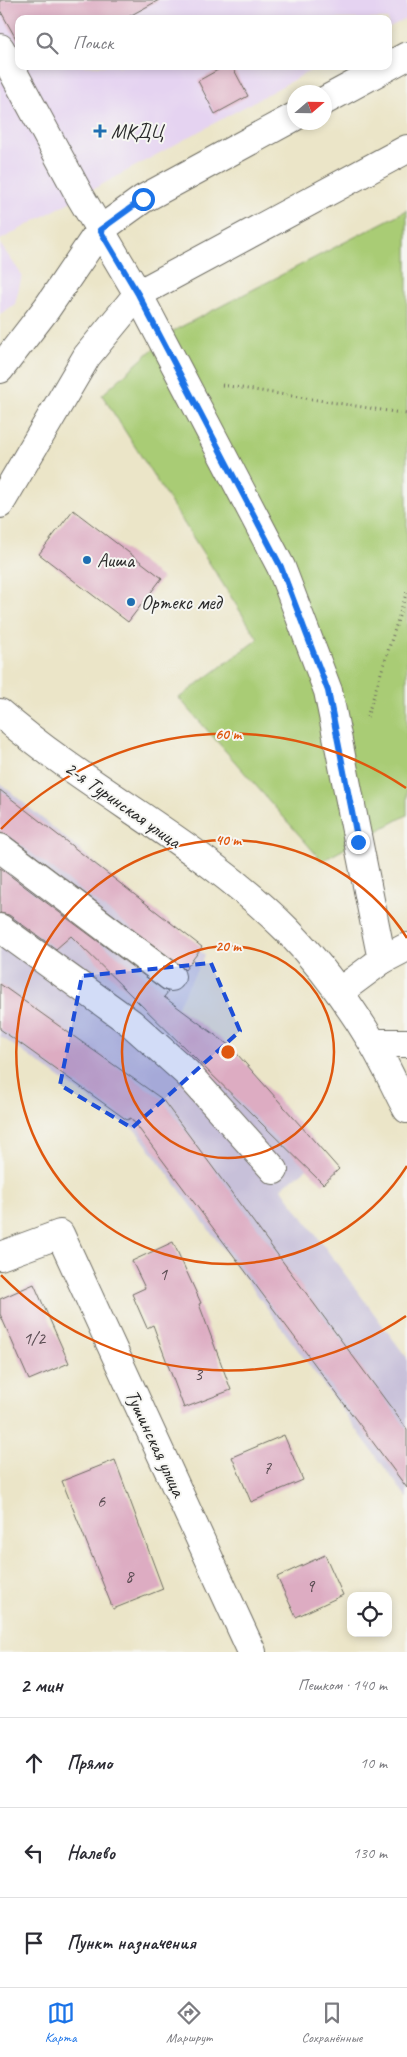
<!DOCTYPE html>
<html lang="ru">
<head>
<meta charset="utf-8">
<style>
	body { margin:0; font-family:Caveat,sans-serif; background:#f2f2f3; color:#2b2b33 }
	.controls { position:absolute; right:15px; bottom:15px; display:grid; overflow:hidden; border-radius:10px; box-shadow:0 2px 8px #0003 }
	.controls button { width:45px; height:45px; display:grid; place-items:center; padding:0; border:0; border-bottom:1px solid #e1e1e2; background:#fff; color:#2b2b33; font:25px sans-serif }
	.compass { position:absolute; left:287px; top:85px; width:45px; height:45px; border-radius:50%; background:#fff; box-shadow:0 2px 8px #0003; rotate:70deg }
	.stop { position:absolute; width:15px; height:15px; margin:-11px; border:4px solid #1a73e8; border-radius:50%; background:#fff }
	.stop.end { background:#1a73e8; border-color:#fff; box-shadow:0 1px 5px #0008 }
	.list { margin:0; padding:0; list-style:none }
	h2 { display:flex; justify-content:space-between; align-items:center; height:65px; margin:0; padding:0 20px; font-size:21px }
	h2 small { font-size:16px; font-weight:400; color:#7c7c81 }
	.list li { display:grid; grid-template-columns:32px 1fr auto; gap:15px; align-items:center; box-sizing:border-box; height:90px; padding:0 20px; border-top:1px solid #e1e1e2 }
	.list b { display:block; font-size:19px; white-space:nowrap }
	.list em { font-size:16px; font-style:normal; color:#7c7c81 }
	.icon { flex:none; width:28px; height:28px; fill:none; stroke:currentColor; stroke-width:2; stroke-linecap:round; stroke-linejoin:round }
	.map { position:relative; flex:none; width:407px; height:1652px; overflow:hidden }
	.search { position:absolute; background:#fff; box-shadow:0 2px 8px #0003; left:15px; right:15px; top:15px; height:55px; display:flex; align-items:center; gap:12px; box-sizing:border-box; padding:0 18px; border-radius:10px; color:#7c7c81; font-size:19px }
	.sheet { height:335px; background:#fff }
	nav { display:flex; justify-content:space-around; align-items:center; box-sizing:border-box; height:70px; border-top:1px solid #e1e1e2; background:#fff; font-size:14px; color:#7c7c81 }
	nav a { display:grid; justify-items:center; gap:2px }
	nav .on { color:#1a73e8 }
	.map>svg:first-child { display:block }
	.built { fill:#e5d3f1 }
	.industrial { fill:#c7c0d9 }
	.green { fill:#a9cc75; stroke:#6a7c50 }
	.building { fill:#ddacc2 }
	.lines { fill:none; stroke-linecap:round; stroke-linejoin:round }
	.minor-casing { stroke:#6e6c62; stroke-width:30 }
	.path { stroke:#6e6c62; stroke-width:3; stroke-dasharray:1 4; stroke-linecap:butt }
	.minor { stroke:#fff; stroke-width:28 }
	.route { stroke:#1a73e8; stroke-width:6 }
	.marked { fill:#1d4ed8; fill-opacity:0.2; stroke:#1d4ed8; stroke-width:4; stroke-dasharray:10 6; stroke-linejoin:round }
	.ring { fill:none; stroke:#df570e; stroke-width:2.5 }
	.poi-dot { fill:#1f6fb2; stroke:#f6f6f2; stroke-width:2 }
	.labels { text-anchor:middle; stroke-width:4; stroke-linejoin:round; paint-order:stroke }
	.number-label { font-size:18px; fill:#584b51 }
	.poi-label { font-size:20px; fill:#2b2b2b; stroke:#f6f6f2; text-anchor:start }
	.street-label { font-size:20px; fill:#2b2b2b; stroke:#f6f6f2 }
	.centre { fill:#df570e; stroke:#f6f6f2; stroke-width:2.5 }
	.ring-label { font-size:15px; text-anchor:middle; font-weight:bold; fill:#df570e; stroke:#f6f6f2; stroke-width:4; stroke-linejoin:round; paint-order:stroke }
</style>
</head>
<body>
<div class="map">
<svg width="407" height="1652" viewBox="0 0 407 1652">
	<rect width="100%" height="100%" fill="#f6f6f2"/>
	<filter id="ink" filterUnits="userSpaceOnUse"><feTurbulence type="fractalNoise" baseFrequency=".02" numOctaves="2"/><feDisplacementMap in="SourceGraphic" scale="10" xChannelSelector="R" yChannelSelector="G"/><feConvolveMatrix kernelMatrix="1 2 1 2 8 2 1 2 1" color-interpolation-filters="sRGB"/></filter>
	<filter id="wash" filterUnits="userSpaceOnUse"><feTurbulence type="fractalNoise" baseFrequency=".0096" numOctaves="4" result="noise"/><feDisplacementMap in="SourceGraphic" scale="20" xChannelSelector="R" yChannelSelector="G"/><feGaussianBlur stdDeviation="1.12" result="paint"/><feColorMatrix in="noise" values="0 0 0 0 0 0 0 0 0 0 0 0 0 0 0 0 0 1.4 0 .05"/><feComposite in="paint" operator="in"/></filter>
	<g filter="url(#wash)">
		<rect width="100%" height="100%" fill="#ebe5c8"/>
		<g class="built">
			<polygon points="0,0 407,0 407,18 388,28 388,19 19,19 19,66 319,66 0,240"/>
			<polygon points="0,244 22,275 15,304 0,314"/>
		</g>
		<polygon class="industrial" points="0,783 205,955 177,1007 230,1046 326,1154 281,1188 407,1358 407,1498 137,1132 0,1036"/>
		<polygon class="green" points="407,210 407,815 322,861 179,698 258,639 102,395 173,331"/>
		<g id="blocks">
			<g class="building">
				<polygon points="0,0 159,0 124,19 19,19 19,44 0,10"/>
				<polygon points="225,66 232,66 248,96 215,114 198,81"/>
				<polygon points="73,510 162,578 128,622 39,554"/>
				<polygon points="0,790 202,947 185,970 180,965 9,836 0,833"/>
				<polygon points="0,868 162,989 168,992 164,997 230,1046 339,1169 323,1184 71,936 56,949 9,915 0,913"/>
				<polygon points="0,984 162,1099 407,1429 407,1488 131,1118 127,1120 0,1029"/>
				<polygon points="173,1242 201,1303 199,1304 231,1390 184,1408 153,1325 147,1328 132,1294 145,1288 132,1261"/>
				<polygon points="34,1284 69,1363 29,1380 0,1314 0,1299"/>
				<polygon points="284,1435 303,1480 251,1502 232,1457"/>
				<polygon points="115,1460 163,1589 113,1609 62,1481"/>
				<polygon points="325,1555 343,1595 296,1617 277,1577"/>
			</g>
		</g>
	</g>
	<g filter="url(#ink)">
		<use href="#blocks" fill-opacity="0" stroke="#6e6c62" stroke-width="1"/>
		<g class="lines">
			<g class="minor-casing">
				<g id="minor">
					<polyline points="0,48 80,196 138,294 281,567 328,691 382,960 339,992"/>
					<polyline points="324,101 407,56"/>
					<polyline points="0,369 47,308 100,230 143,199 294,117"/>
					<polyline points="0,504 87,356 138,294 407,149"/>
					<path d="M0,713C90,791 203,845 287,930C319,963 348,1002 372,1042C385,1063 395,1087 407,1109"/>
					<polyline points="0,848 171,977"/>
					<polyline points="0,928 131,1023 187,1073 274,1170"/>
					<polyline points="382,960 407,947"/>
					<polyline points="373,1043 407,1043"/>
					<polyline points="0,1256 60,1234 252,1652"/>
				</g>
			</g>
			<g class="path">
				<polyline points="222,385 407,414"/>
				<polyline points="367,717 407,591"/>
			</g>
			<use href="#minor" class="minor"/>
		</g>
	</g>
	<g class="lines" filter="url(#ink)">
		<polyline class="route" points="143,199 100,230 138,294 281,567 328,691 358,842"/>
	</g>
	<path class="marked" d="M211,963L240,1031L132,1128L60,1085L82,976Z"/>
	<g class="ring">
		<circle cx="228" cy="1052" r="106"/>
		<path d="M407 1166A212 212 0 1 1 407 938"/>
		<path d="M406 1316A318 318 0 0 1 1 1275M1 829A318 318 0 0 1 406 788"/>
	</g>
	<g class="poi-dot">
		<path d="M97.5 123.5h5v5h5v5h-5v5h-5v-5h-5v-5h5z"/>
		<circle cx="87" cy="560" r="5"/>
		<circle cx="131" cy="602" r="5"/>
	</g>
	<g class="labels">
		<g class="number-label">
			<text x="163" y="1280">1</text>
			<text x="34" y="1344">1/2</text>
			<text x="198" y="1380">3</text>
			<text x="267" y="1474">7</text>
			<text x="101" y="1507">6</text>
			<text x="129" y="1582">8</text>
			<text x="310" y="1592">9</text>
		</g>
		<g class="poi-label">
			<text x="111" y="138">МКДЦ</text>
			<text x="97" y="567">Аиша</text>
			<text x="141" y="609">Ортекс мед</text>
		</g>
		<g class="street-label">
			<text transform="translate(123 804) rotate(35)" y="7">2-я Туринская улица</text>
			<text transform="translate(156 1443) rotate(65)" y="7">Тушинская улица</text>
		</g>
	</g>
	<circle cx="228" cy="1052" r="8" class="centre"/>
	<g class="ring-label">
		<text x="228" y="739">60 m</text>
		<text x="228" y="845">40 m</text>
		<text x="228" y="951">20 m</text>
	</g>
</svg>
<div class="controls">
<button><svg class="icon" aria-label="locate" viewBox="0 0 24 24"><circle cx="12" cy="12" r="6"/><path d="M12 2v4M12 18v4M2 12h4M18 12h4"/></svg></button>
</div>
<svg class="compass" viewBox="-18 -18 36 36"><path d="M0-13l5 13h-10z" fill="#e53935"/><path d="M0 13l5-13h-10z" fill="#7c7c81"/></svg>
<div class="stop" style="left:143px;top:199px"></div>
<div class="stop end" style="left:358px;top:842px"></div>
<div class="search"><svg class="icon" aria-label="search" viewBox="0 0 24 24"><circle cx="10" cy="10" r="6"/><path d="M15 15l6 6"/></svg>Поиск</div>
</div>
<section class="sheet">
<h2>2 мин<small>Пешком · 140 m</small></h2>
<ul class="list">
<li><svg class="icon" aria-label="ahead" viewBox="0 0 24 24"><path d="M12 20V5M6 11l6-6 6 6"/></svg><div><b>Прямо</b></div><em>10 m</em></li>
<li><svg class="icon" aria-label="left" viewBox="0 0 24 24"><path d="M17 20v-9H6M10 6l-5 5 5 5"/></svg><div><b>Налево</b></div><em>130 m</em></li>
<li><svg class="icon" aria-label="arrive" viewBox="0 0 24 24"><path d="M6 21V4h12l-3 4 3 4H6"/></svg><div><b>Пункт назначения</b></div></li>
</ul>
</section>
<nav>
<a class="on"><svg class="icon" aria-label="map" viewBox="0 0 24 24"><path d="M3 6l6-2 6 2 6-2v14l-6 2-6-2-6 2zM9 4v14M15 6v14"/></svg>Карта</a>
<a><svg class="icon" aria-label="directions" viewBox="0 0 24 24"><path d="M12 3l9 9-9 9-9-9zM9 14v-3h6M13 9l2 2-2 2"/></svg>Маршрут</a>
<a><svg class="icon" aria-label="saved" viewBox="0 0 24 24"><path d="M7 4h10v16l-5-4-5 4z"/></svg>Сохранённые</a>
</nav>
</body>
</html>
